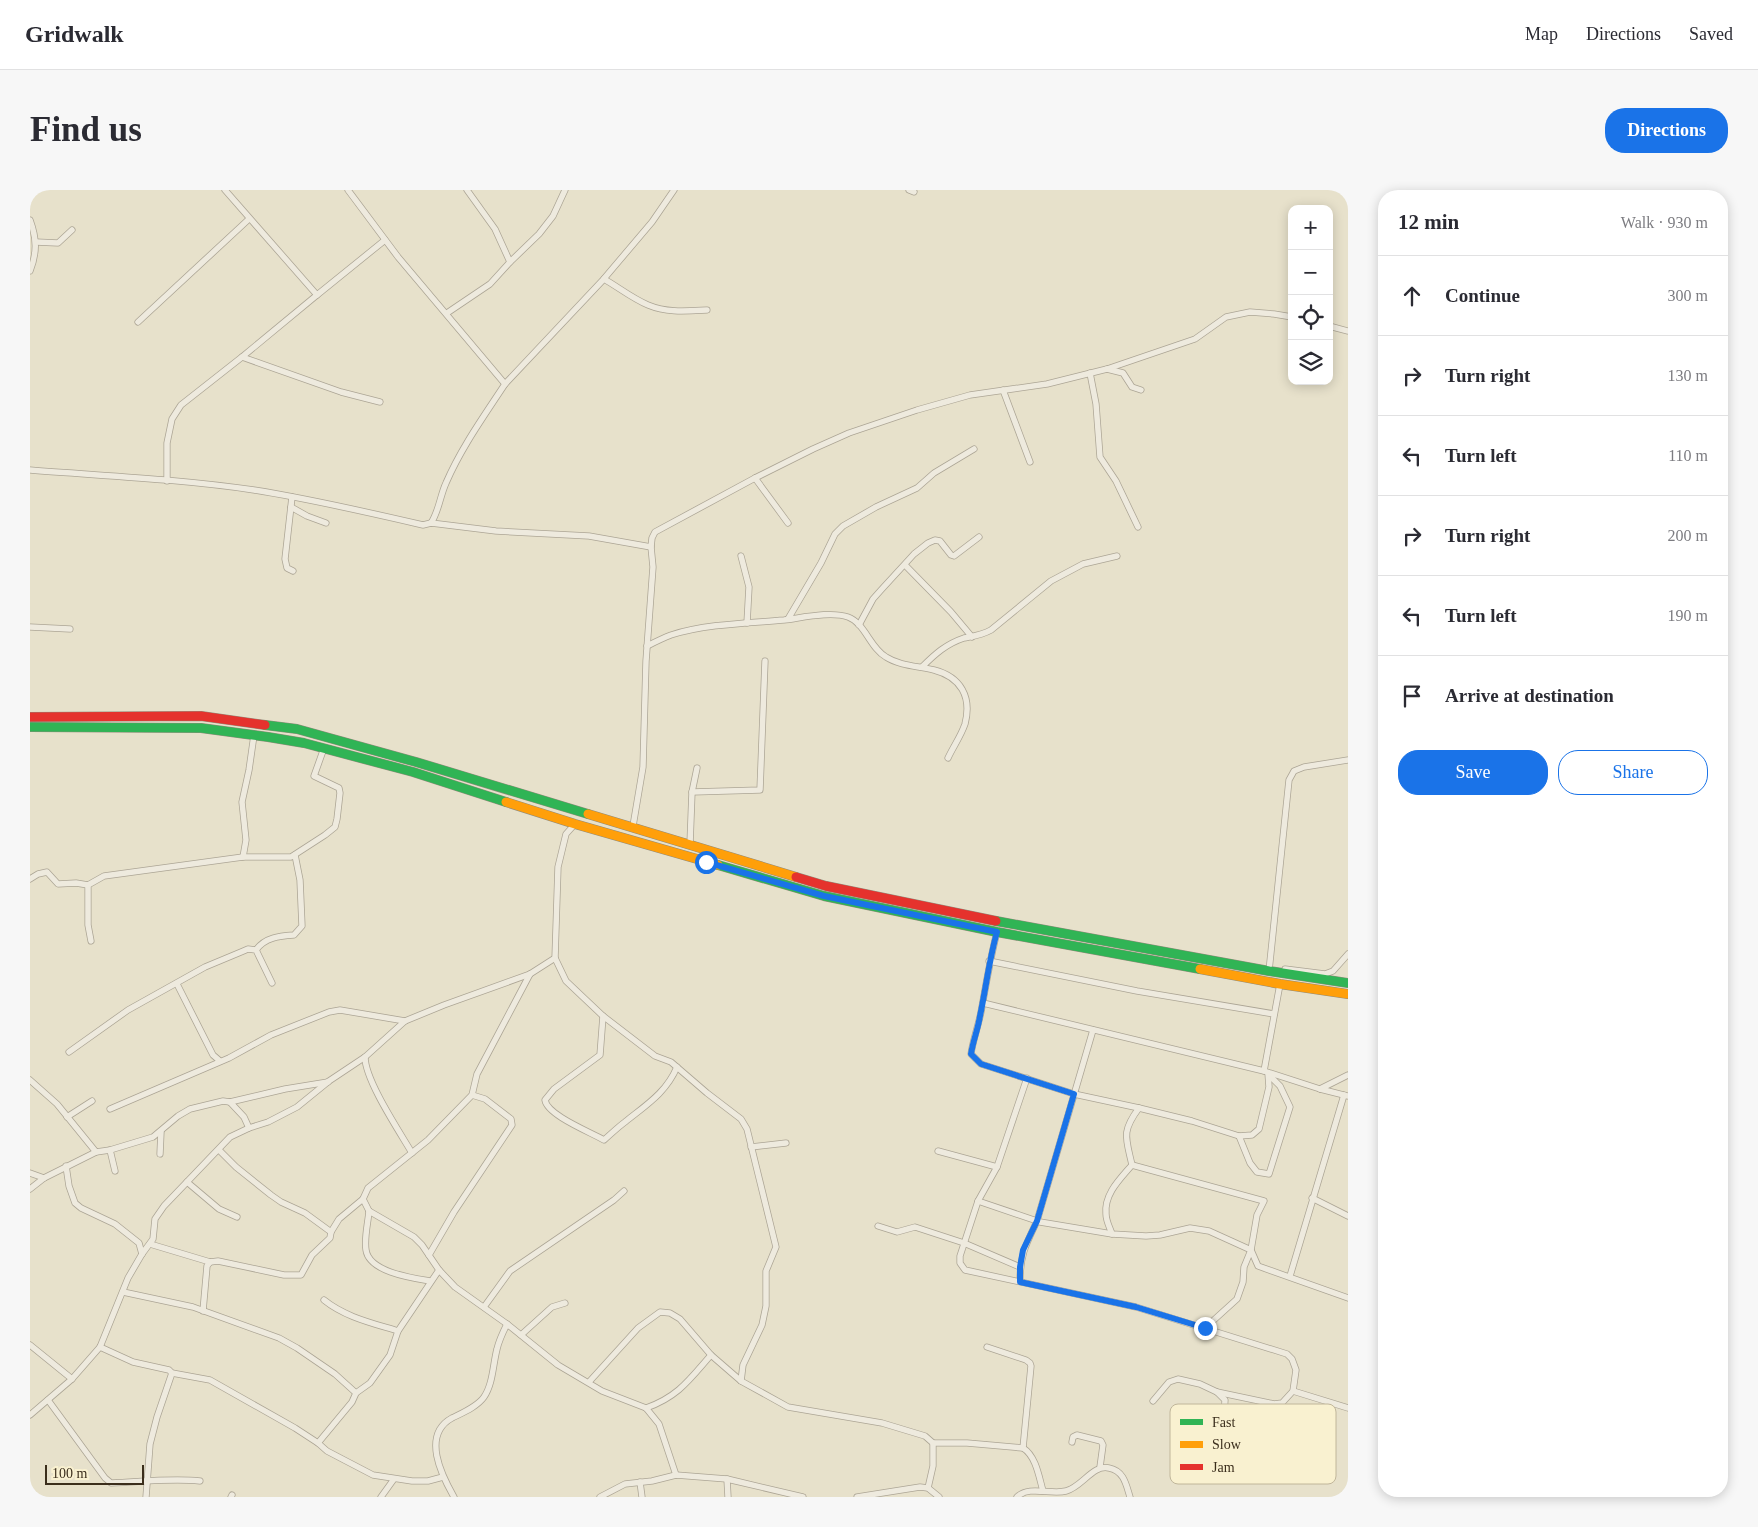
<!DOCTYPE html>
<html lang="en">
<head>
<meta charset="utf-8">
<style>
	body { margin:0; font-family:Georgia,serif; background:#f7f7f7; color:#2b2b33 }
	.controls { position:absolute; right:15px; top:15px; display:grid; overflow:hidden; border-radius:10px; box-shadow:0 2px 12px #0003 }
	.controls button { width:45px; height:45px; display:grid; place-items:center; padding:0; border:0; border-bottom:1px solid #e1e1e2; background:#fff; color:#2b2b33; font:25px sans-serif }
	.scale { position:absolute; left:15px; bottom:12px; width:99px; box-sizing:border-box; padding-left:5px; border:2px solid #3b2e1c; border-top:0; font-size:14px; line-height:18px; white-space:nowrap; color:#3b2e1c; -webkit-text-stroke:4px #f9f1d0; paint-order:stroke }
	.stop { position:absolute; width:15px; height:15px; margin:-11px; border:4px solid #1a73e8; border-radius:50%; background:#fff }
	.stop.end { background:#1a73e8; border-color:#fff; box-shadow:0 1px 5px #0008 }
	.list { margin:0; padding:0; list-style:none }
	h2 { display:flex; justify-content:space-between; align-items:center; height:65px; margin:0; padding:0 20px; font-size:21px }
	h2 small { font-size:16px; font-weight:400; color:#7c7c81 }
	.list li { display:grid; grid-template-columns:32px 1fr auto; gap:15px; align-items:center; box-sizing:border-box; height:80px; padding:0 20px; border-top:1px solid #e1e1e2 }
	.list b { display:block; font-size:19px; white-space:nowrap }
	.list em { font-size:16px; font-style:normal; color:#7c7c81 }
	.actions { display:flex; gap:10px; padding:15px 20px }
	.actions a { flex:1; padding:11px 0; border:1px solid #1a73e8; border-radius:20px; text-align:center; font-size:18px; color:#1a73e8 }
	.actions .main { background:#1a73e8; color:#fff }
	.icon { flex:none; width:28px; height:28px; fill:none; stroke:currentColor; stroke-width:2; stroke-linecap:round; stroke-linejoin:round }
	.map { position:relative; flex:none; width:1318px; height:1307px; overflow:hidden; border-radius:20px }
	header { display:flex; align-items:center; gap:30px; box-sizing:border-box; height:70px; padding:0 25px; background:#fff; border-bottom:1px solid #e1e1e2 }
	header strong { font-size:24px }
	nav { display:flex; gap:28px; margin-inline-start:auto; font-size:18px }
	.intro { display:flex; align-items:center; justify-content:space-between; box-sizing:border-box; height:120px; padding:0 30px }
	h1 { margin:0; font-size:35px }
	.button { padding:12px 22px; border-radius:20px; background:#1a73e8; color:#fff; font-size:18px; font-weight:700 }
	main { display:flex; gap:30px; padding:0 30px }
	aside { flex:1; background:#fff; border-radius:20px; box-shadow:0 2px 12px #0003 }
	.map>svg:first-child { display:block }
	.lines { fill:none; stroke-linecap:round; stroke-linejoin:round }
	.street-casing { stroke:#aca595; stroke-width:7 }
	.fast-casing { stroke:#918b7b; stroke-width:10 }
	.slow-casing { stroke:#918b7b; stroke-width:10 }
	.jam-casing { stroke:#918b7b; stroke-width:10 }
	.street { stroke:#eeeade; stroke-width:5.5 }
	.fast { stroke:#30b455; stroke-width:9 }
	.slow { stroke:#ff9f0a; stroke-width:9 }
	.jam { stroke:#e5322d; stroke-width:9 }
	.route { stroke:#1a73e8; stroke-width:6 }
	.key { fill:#f9f1d0; stroke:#c0b69a; stroke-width:1 }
	.key-label { font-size:14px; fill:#3b2e1c }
</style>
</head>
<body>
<header>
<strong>Gridwalk</strong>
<nav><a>Map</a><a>Directions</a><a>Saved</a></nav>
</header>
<div class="intro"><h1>Find us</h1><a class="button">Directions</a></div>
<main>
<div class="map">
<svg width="1318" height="1307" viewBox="0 0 1318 1307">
	<rect width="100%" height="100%" fill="#e7e1cb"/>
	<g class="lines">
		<g class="street-casing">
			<g id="street">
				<polyline points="195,0 287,105 355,50"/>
				<path d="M318,0L368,67L475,194C454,226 431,258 416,293C410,306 409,321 401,333"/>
				<polyline points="879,0 884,2"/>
				<path d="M0,30C7,49 7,63 0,81"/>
				<polyline points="6,52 28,53 42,40"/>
				<polyline points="480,72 509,44 523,26 535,0"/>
				<path d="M574,89C588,97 603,109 618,115C637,123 657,121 677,120"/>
				<polyline points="417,123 460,94 480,72 465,39 437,0"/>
				<polyline points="108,132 219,29"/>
				<polyline points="1299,136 1318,141"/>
				<polyline points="212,167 311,202 350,212"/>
				<polyline points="1077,179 1093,183 1102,197 1111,200"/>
				<polyline points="1060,183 1066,214 1070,267 1086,291 1108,337"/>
				<polyline points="475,194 572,91 622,32 644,0"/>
				<polyline points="973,200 1000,272"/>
				<path d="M0,280C75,286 150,289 224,300C281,309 337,322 393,335L401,333L466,341L559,346L621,357"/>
				<polyline points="725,288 758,333"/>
				<polyline points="137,291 137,253 142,229 151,215 212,167 287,105"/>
				<polyline points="262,307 255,369 257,378 263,381"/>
				<polyline points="261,317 277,326 296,333"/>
				<polyline points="711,366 719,397 717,433"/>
				<polyline points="875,375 921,422 942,447"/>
				<polyline points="758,429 791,373 805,344 813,336 846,317 887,298 904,283 944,259"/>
				<polyline points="829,435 843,409 851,400 884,364 898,353 905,350 910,351 921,365 924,366 949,347"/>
				<polyline points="0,437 40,439"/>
				<path d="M617,456C625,452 633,448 641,445C675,434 719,433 754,430C771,428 801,421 818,427C835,433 840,458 856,467C870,476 889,476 904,480C931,487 942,507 935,534C931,546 923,557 918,568"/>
				<path d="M892,477C905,464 916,454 934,448C944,446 952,445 961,440L1021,391L1053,374L1087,366"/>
				<polyline points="662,602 730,600 735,471"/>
				<polyline points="603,636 613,577 616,471 623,377 621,357 622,348 625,342 725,288 783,259 819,243 887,220 940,205 1017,194 1077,179 1165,149 1196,127 1220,122 1244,124 1262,127"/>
				<polyline points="660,654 662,602 667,578"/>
				<polyline points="213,667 216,650 212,612 219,580 224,545"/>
				<polyline points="0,689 8,684 17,682 28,694 46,693 58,695"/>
				<path d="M967,742C960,769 956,795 951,822C948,837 943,850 941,864L951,874L1044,904L1109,918L1162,931L1209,946L1222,945L1229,939L1239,897L1238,883"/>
				<polyline points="61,751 58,735 58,695 74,686 213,667 261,667 295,645 305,637 307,629 310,603 309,598 284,586 294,558"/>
				<path d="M226,760C235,747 250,746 264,745L272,736L270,690L265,665"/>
				<polyline points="525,768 536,791 573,826 625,866 641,872 677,903 711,929 717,939 746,1057 736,1081 736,1116 732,1135 713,1175 711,1191"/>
				<polyline points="959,771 1107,801 1244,824"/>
				<polyline points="1255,779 1295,784 1303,781 1318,764"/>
				<polyline points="1239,781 1259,590 1264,581 1274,577 1318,570"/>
				<polyline points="147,794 183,865 190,871"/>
				<polyline points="953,813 1234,881 1290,899 1318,906"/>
				<path d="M573,826L570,865L524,899L515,910C517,925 560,942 574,950C581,944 588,937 595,932C616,915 636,903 647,877"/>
				<polyline points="39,862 98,820 175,777 211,762 218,759 226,760 242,793"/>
				<path d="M335,867C335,890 369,941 382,963"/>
				<polyline points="1234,881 1250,794"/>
				<polyline points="997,888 967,977 948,1011 930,1066 930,1073 935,1080 1106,1117 1257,1164 1262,1169 1266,1180 1263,1201 1252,1213 1244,1214 1187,1202 1170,1194 1148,1189 1139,1192 1123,1211"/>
				<polyline points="0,890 27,914 66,962"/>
				<polyline points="1290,899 1318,885"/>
				<polyline points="200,912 214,927 219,938"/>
				<polyline points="80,919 199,868 241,845 299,822 310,820 375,831"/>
				<polyline points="37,927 62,911"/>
				<polyline points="1209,946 1220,973 1227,982 1239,984 1260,917 1250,896 1239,885"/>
				<polyline points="721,957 756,953"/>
				<polyline points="80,960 85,981"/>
				<polyline points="908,961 967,977"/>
				<polyline points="130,964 131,942"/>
				<polyline points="1102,975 1234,1011 1227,1025 1221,1060 1214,1077 1213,1092 1207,1109 1175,1138"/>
				<path d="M1102,975C1096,948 1091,942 1109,918"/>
				<polyline points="36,976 39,996 45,1013 51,1018 85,1034 109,1053 112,1064"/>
				<polyline points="0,983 14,988"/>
				<polyline points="157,992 189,1019 207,1027"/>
				<polyline points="0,999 14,988 66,962 80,960 123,947 148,926 160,919 193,911 200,912 255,899 298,892"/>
				<polyline points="1282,1008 1318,1026"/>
				<polyline points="333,1009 339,1021 384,1047 392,1055 409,1080 425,1097 477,1134 528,1175 572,1201 616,1218 629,1234 646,1285"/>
				<polyline points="948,1011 1010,1032 1082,1044 1116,1046 1130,1045 1160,1038 1179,1041 1221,1060 1228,1076 1318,1108"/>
				<path d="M339,1021C338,1033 334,1048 336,1060C339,1082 382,1088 400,1091"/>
				<polyline points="848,1036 867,1042 885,1037 934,1053 990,1077"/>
				<polyline points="301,1042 309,1029 333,1009 338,998 398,950 442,905 447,884 500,784"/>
				<path d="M1082,1044C1080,1038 1076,1031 1076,1024C1074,1004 1090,989 1102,975"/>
				<polyline points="120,1054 180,1072 188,1071 254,1085 271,1085 282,1065 300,1048 301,1042 275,1023 251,1012 241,1005 206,977 189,960"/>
				<polyline points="399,1065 424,1022 482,935 481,929 455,909 442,905"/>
				<polyline points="1260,1086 1314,905"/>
				<path d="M990,1091C990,1065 996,1054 1007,1031L1063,840"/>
				<polyline points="93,1102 163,1117 249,1148 267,1158 305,1184 326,1203"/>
				<path d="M294,1110C315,1127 342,1133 368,1141"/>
				<polyline points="454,1117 480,1081 584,1010 594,1001"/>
				<polyline points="173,1121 177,1076 180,1072"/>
				<polyline points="491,1145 522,1117 535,1113"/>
				<polyline points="0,1155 42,1189"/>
				<polyline points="70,1157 103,1172 139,1180 142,1183 180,1190 265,1238 288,1253 297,1261 343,1285 382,1291 398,1291 413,1287"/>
				<polyline points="957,1157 996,1170 1000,1173 1001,1176 993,1258"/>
				<polyline points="559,1192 608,1138 630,1122 640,1123 650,1129 681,1165 711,1191 758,1217 852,1233 895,1246 903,1253 903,1276 898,1298"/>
				<polyline points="1263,1201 1318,1218"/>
				<path d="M1187,1202L1195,1210C1195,1228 1188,1228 1173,1230L1170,1234L1172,1239L1193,1266L1205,1274L1222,1276"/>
				<path d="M18,1210L75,1288L81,1293C111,1292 140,1288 170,1291"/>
				<path d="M616,1218C648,1207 660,1189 681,1165"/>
				<polyline points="0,1225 42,1189 70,1157 98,1088 112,1064 123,1049 125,1029 134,1016 200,947 219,938 238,932 267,917 299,891 335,867 375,831 414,815 500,784 525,768 528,677 536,644 545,634"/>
				<polyline points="1042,1252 1043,1247 1047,1245 1071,1251 1073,1255 1070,1277"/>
				<polyline points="288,1253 322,1212 326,1203 340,1193 360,1165 368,1141 409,1080"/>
				<path d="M903,1253H937L993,1258C1006,1266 1009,1287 1013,1301"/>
				<polyline points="697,1289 698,1307"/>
				<polyline points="610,1292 612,1307"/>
				<polyline points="116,1307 120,1254 127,1227 142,1183"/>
				<polyline points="201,1307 202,1305"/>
				<polyline points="351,1307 364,1289"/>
				<path d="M424,1307C412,1286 391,1245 422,1228C432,1223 447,1217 454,1207C463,1194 463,1174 467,1159C469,1150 473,1142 477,1134"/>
				<polyline points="570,1307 595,1294 622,1291 646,1285 697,1289 773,1307"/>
				<polyline points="827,1307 890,1297 898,1298 909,1307"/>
				<path d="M987,1307C999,1295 1021,1305 1036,1301C1052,1297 1063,1274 1079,1278C1094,1281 1096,1294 1100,1307"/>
			</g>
		</g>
		<g class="fast-casing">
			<g id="fast">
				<polyline points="235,535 267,539 386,572 558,624"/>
				<polyline points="0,537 171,538 238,547 274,553 383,582 476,612"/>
				<polyline points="688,675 794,706 967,742 1170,779"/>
				<polyline points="966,731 1239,781 1318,793"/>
			</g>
		</g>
		<g class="slow-casing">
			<g id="slow">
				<polyline points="476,612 545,634 688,675"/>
				<polyline points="558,624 766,687"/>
				<polyline points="1170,779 1250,794 1318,804"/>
			</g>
		</g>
		<g class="jam-casing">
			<g id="jam">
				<polyline points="0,527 171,526 235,535"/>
				<polyline points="766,687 796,696 966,731"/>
			</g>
		</g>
		<use href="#street" class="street"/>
		<use href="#fast" class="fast"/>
		<use href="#slow" class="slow"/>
		<use href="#jam" class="jam"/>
	</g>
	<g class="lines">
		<path class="route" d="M676,672L794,706L967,742C959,770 956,798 950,826C948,839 943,851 941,864L951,874L1044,904L1007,1031L993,1060L990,1077V1092L1106,1117L1175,1138"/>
	</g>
	<rect x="1140" y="1214" width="166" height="80" rx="8" class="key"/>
	<rect x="1150" y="1229" width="23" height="6" fill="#30b455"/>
	<rect x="1150" y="1251" width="23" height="7" fill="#ff9f0a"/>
	<rect x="1150" y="1274" width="23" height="6" fill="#e5322d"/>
	<g class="key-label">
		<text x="1182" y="1237">Fast</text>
		<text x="1182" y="1259">Slow</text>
		<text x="1182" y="1282">Jam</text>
	</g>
</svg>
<div class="controls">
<button>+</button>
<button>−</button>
<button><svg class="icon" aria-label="locate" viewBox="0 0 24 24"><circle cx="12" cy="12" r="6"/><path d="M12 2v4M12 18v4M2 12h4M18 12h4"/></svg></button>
<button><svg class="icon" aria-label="layers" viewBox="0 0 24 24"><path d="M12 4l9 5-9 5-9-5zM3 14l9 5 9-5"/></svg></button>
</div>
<div class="scale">100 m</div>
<div class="stop" style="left:676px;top:672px"></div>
<div class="stop end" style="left:1175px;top:1138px"></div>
</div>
<aside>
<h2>12 min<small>Walk · 930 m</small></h2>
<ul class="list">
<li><svg class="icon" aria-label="ahead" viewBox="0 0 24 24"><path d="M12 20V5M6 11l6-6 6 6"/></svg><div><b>Continue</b></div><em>300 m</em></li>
<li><svg class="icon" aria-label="right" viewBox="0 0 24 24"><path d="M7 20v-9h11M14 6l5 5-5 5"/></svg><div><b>Turn right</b></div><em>130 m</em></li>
<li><svg class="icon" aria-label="left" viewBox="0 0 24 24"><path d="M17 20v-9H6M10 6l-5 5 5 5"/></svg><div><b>Turn left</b></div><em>110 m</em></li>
<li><svg class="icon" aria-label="right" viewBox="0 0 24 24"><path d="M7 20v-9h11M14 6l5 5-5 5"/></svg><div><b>Turn right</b></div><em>200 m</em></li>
<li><svg class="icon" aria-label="left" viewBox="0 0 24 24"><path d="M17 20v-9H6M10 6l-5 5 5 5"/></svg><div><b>Turn left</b></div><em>190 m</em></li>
<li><svg class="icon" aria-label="arrive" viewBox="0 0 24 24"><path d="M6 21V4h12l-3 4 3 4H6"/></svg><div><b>Arrive at destination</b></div></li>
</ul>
<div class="actions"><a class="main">Save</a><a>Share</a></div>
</aside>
</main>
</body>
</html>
